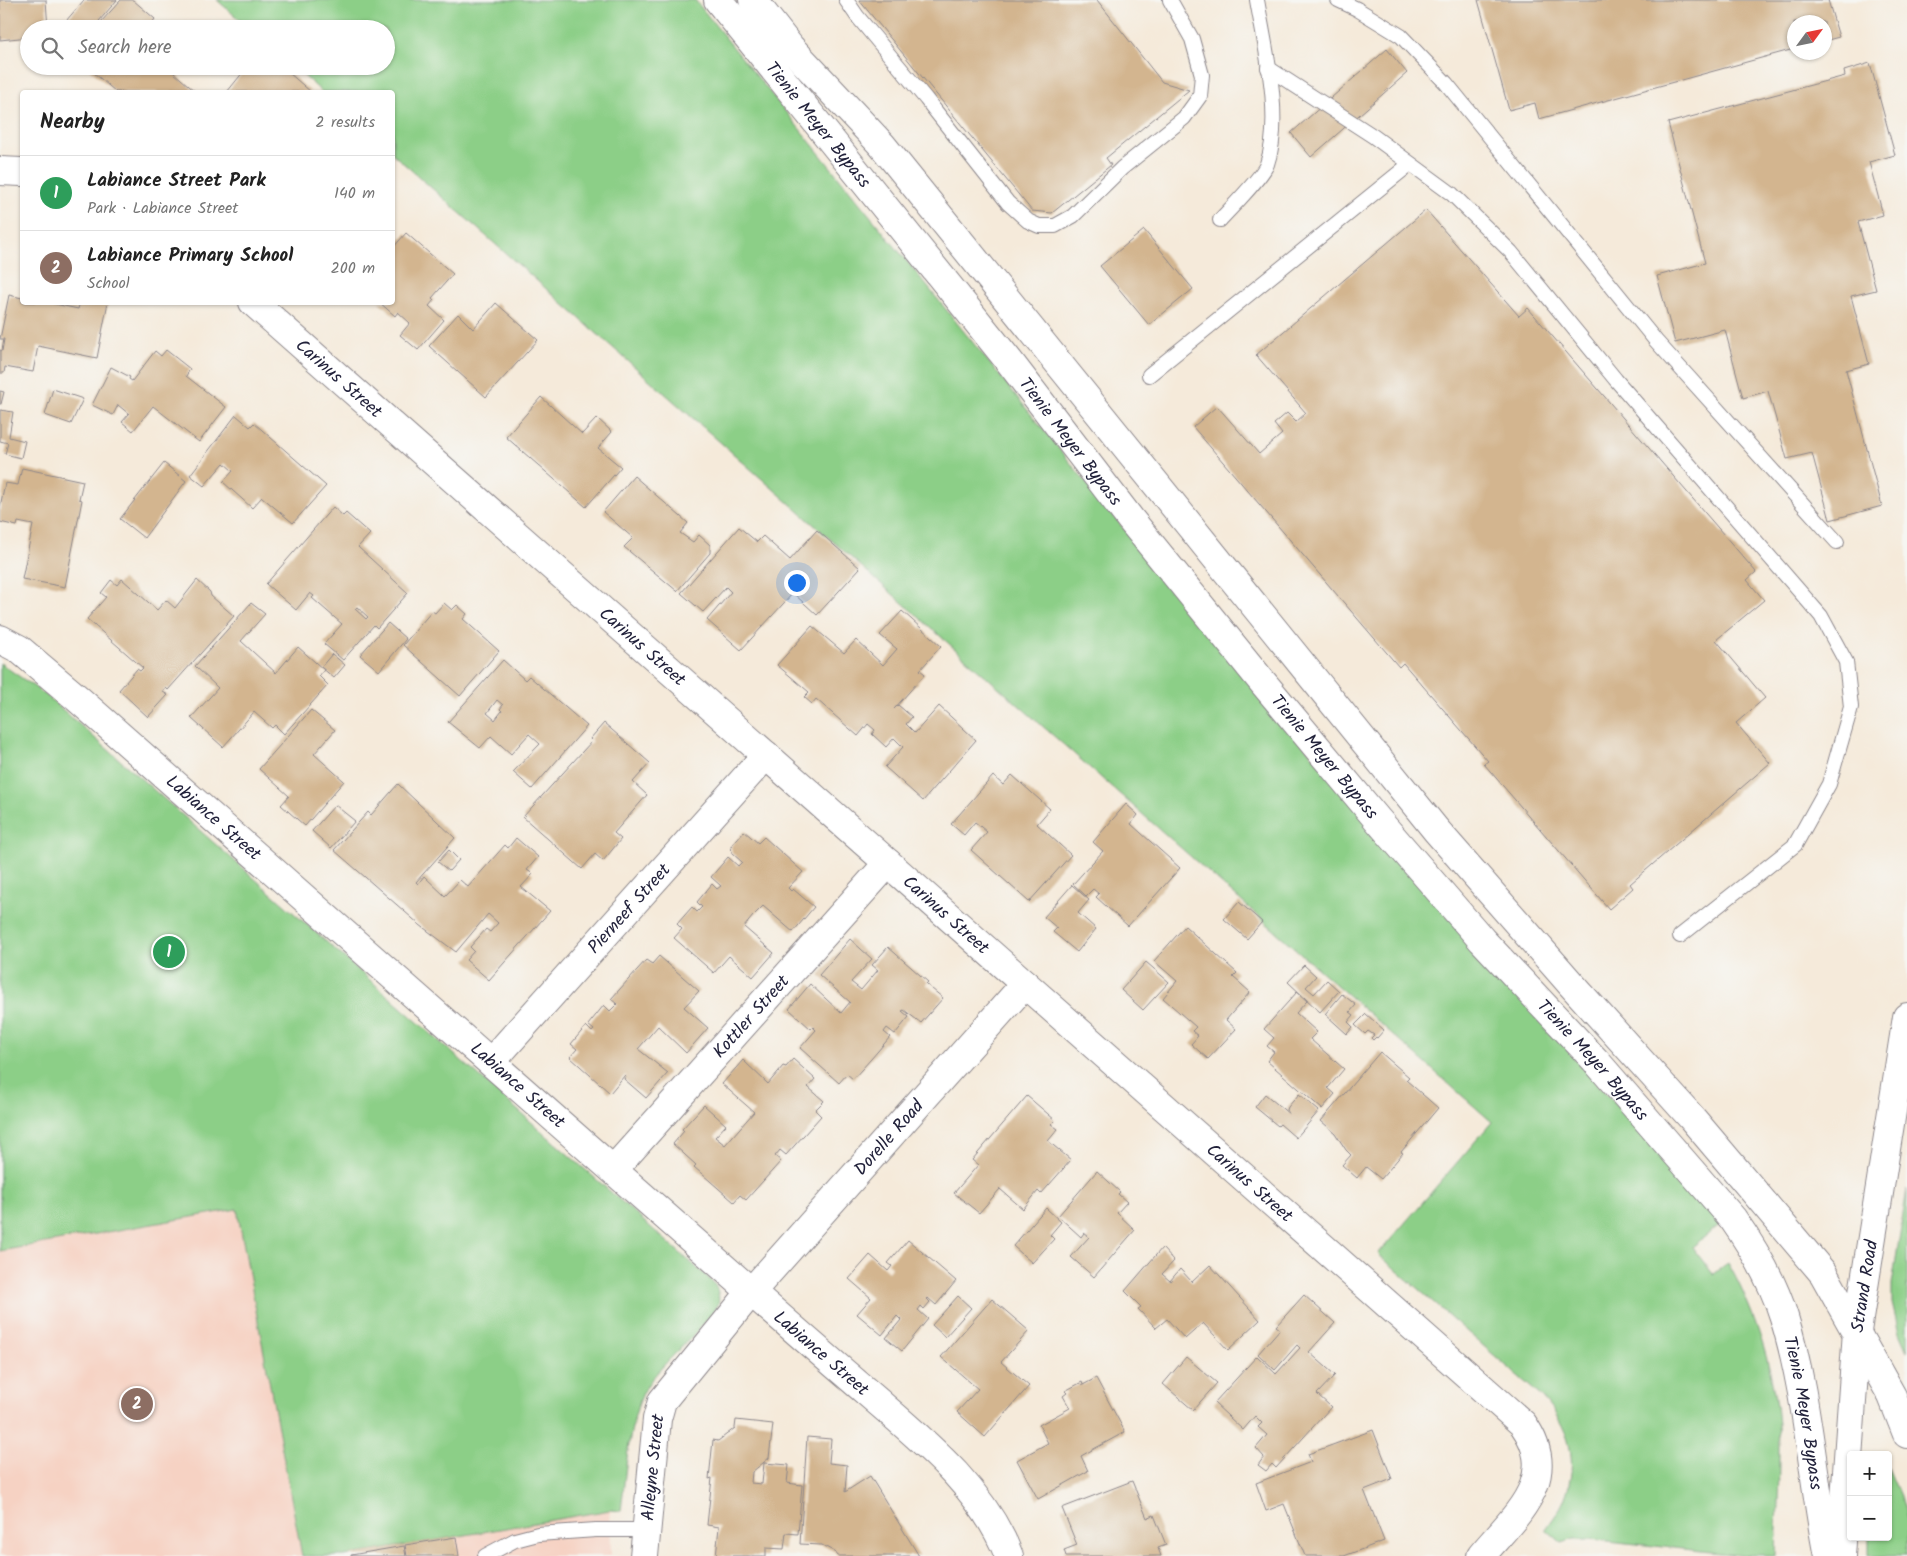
<!DOCTYPE html>
<html lang="en">
<head>
<meta charset="utf-8">
<style>
	body { margin:0; font-family:Kalam,sans-serif; background:#f6f6f6; color:#222 }
	.controls { position:absolute; right:15px; bottom:15px; display:grid; overflow:hidden; border-radius:5px; box-shadow:0 1px 4px #0004 }
	.controls button { width:45px; height:45px; display:grid; place-items:center; padding:0; border:0; border-bottom:1px solid #e0e0e0; background:#fff; color:#222; font:25px sans-serif }
	.compass { position:absolute; left:1787px; top:15px; width:45px; height:45px; border-radius:50%; background:#fff; box-shadow:0 1px 4px #0004; rotate:57deg }
	.you { position:absolute; left:796px; top:582px; width:18px; height:18px; margin:-12px; border:4px solid #fff; border-radius:50%; background:#1a73e8; box-shadow:0 0 0 8px #1a73e833 }
	.badge { display:grid; place-items:center; width:32px; height:32px; border-radius:50%; background:#0f766e; color:#fff; font-size:16px; font-weight:700 }
	.pin { position:absolute; translate:-50% -50%; border:2px solid #fff; box-shadow:0 1px 5px #0006 }
	.list { margin:0; padding:0; list-style:none }
	h2 { display:flex; justify-content:space-between; align-items:center; height:65px; margin:0; padding:0 20px; font-size:21px }
	h2 small { font-size:16px; font-weight:400; color:#767676 }
	.list li { display:grid; grid-template-columns:32px 1fr auto; gap:15px; align-items:center; box-sizing:border-box; height:75px; padding:0 20px; border-top:1px solid #e0e0e0 }
	.list b { display:block; font-size:19px; white-space:nowrap }
	.list p { margin:0; font-size:16px; white-space:nowrap; color:#767676 }
	.list em { font-size:16px; font-style:normal; color:#767676 }
	.icon { flex:none; width:28px; height:28px; fill:none; stroke:currentColor; stroke-width:2; stroke-linecap:round; stroke-linejoin:round }
	.map { position:relative; flex:none; width:1907px; height:1556px; overflow:hidden }
	.search { position:absolute; background:#fff; box-shadow:0 1px 4px #0004; left:20px; top:20px; width:375px; height:55px; display:flex; align-items:center; gap:12px; box-sizing:border-box; padding:0 18px; border-radius:28px; color:#767676; font-size:19px }
	.panel { position:absolute; background:#fff; box-shadow:0 1px 4px #0004; left:20px; top:90px; width:375px; height:215px; border-radius:5px }
	.map>svg:first-child { display:block }
	.built { fill:#f6d2c3 }
	.green { fill:#8ccf87; stroke:#577861 }
	.building { fill:#d3b58f; fill-rule:evenodd }
	.lines { fill:none; stroke-linecap:round; stroke-linejoin:round }
	.lane-casing { stroke:#8c868a; stroke-width:16 }
	.street-casing { stroke:#8c868a; stroke-width:30 }
	.secondary-casing { stroke:#8c868a; stroke-width:30 }
	.primary-casing { stroke:#8c868a; stroke-width:30 }
	.lane { stroke:#fff; stroke-width:14 }
	.street { stroke:#fff; stroke-width:28 }
	.secondary { stroke:#fff; stroke-width:28 }
	.primary { stroke:#fff; stroke-width:28 }
	.labels { text-anchor:middle; stroke-width:4; stroke-linejoin:round; paint-order:stroke }
	.street-label { font-size:18px; fill:#22223b; stroke:#f6f6f2 }
</style>
</head>
<body>
<div class="map">
<svg width="1907" height="1556" viewBox="0 0 1907 1556">
	<rect width="100%" height="100%" fill="#f6f6f2"/>
	<filter id="ink" filterUnits="userSpaceOnUse"><feTurbulence type="fractalNoise" baseFrequency=".02" numOctaves="2"/><feDisplacementMap in="SourceGraphic" scale="10" xChannelSelector="R" yChannelSelector="G"/><feConvolveMatrix kernelMatrix="1 2 1 2 8 2 1 2 1" color-interpolation-filters="sRGB"/></filter>
	<filter id="wash" filterUnits="userSpaceOnUse"><feTurbulence type="fractalNoise" baseFrequency=".0096" numOctaves="4" result="noise"/><feDisplacementMap in="SourceGraphic" scale="20" xChannelSelector="R" yChannelSelector="G"/><feGaussianBlur stdDeviation="1.12" result="paint"/><feColorMatrix in="noise" values="0 0 0 0 0 0 0 0 0 0 0 0 0 0 0 0 0 1.4 0 .05"/><feComposite in="paint" operator="in"/></filter>
	<g filter="url(#wash)">
		<rect width="100%" height="100%" fill="#f5eada"/>
		<g class="built">
			<polygon points="237,1209 302,1556 0,1556 0,1251"/>
			<polygon points="610,1510 611,1556 344,1556"/>
		</g>
		<g class="green">
			<path d="M217,0H695L1159,572L1436,903L1722,1223L1692,1247L1713,1274L1728,1263C1761,1322 1780,1389 1779,1457C1779,1490 1777,1523 1776,1556H1748L1589,1539H1574L1562,1543L1546,1529C1552,1520 1560,1510 1564,1500C1580,1460 1569,1427 1542,1397L1378,1254L1492,1122L393,154L392,92H322L293,66H386V29H250Z"/>
			<path d="M0,663L46,695L713,1282C718,1290 720,1296 718,1305C699,1333 672,1354 651,1380C628,1410 626,1473 621,1511L610,1510L344,1556H302L237,1209L0,1251Z"/>
			<polygon points="1907,1189 1907,1351 1899,1333 1892,1303 1892,1284"/>
			<polygon points="1888,1468 1900,1496 1907,1522 1907,1556 1869,1556 1869,1537 1888,1537"/>
		</g>
		<g id="blocks">
			<g class="building">
				<polygon points="0,0 46,0 48,29 29,29 29,37 0,40"/>
				<polygon points="84,0 117,0 99,21 100,23 121,0 133,0 155,19 147,29 59,29"/>
				<polygon points="859,0 1097,0 1162,82 1189,90 1106,158 1111,165 1052,213 1032,211"/>
				<polygon points="1478,0 1828,0 1839,37 1824,41 1824,22 1794,22 1794,49 1539,119 1535,103 1509,110"/>
				<polygon points="1387,49 1407,73 1311,157 1291,133"/>
				<polygon points="1870,63 1895,155 1869,162 1883,215 1858,222 1876,290 1851,296 1869,364 1846,370 1882,506 1830,520 1812,453 1787,459 1768,391 1743,398 1725,330 1675,343 1657,276 1705,263 1668,123 1845,76 1844,71"/>
				<polygon points="86,66 166,66 196,92 116,92"/>
				<polygon points="248,66 281,66 311,92 227,92"/>
				<polygon points="1426,210 1519,316 1528,308 1756,572 1747,580 1764,600 1716,640 1765,698 1736,723 1770,763 1630,884 1633,888 1609,909 1484,764 1488,761 1403,663 1399,667 1193,427 1217,406 1259,454 1282,434 1274,424 1287,413 1296,422 1306,413 1256,355"/>
				<polygon points="1144,230 1193,289 1149,325 1100,266"/>
				<polygon points="406,233 453,274 432,298 434,300 429,306 444,320 418,350 400,335 410,323 398,312 395,316 379,302 392,302 392,249"/>
				<polygon points="9,295 22,298 22,302 46,302 78,309 80,302 108,302 97,358 38,346 33,372 5,367 4,373 0,373 0,350 2,351 4,339 0,339"/>
				<polygon points="496,303 538,340 486,397 429,346 458,314 473,329"/>
				<polygon points="166,350 190,369 186,376 226,407 199,442 153,406 133,431 122,422 129,414 118,405 113,415 92,405 111,367 130,377 129,379 132,381 155,351 161,356"/>
				<polygon points="53,389 83,399 71,424 45,415"/>
				<polygon points="0,391 4,392 1,404 0,404"/>
				<polygon points="541,397 582,434 597,418 612,432 598,448 621,467 586,507 506,437"/>
				<polygon points="0,410 13,412 9,437 25,441 21,458 5,454 8,443 0,441"/>
				<polygon points="236,415 250,427 254,423 326,486 293,523 262,497 252,508 223,482 233,471 224,463 204,486 190,475"/>
				<polygon points="164,463 186,481 144,538 120,519"/>
				<polygon points="22,468 83,481 79,499 82,500 65,587 22,579 33,525 18,522 17,526 0,522 0,507 5,483 18,485"/>
				<polygon points="634,476 688,523 680,533 693,542 699,535 710,545 710,553 677,591 624,547 633,538 603,512"/>
				<path d="M333,507L343,516L346,513L370,534L358,547L408,593L377,628L374,625L343,660L324,644L342,624L312,598L314,596L310,593L296,610L266,584ZM357,607L368,617L366,619L355,609Z"/>
				<polygon points="739,527 757,542 763,536 790,560 817,530 860,568 817,615 793,593 741,650 707,620 731,592 726,587 703,612 681,593"/>
				<polygon points="122,579 157,610 166,600 175,608 197,580 210,592 211,596 234,616 168,690 166,688 163,692 168,695 148,717 119,690 137,669 140,671 143,668 87,619 106,597 101,593 111,580 117,585"/>
				<polygon points="251,603 265,614 241,641 276,673 298,647 324,670 319,676 328,685 284,734 275,725 272,728 254,712 223,747 191,718 218,688 195,666"/>
				<polygon points="444,603 452,610 457,605 467,614 463,619 499,651 460,696 403,645 432,611 435,613"/>
				<polygon points="902,611 941,646 920,670 925,674 894,709 898,705 912,717 906,724 915,733 939,706 976,740 923,801 885,767 903,747 894,738 886,747 872,734 875,730 868,724 858,736 816,699 812,704 804,697 809,692 777,665 812,626 844,653 856,640 883,665 897,649 880,635"/>
				<polygon points="388,623 406,639 379,671 360,655"/>
				<polygon points="332,654 345,665 334,678 321,667"/>
				<path d="M503,660L525,680L529,676L587,726L532,789L513,772L540,744L529,734L511,754L491,736L480,748L448,722ZM497,700L503,705L500,709L502,711L495,720L487,713Z"/>
				<polygon points="311,710 335,730 314,754 344,781 305,826 281,805 289,796 259,769"/>
				<polygon points="604,723 650,763 633,782 647,795 614,833 621,839 603,861 595,854 582,869 523,817 592,741 590,739"/>
				<polygon points="1012,775 1050,809 1037,824 1071,855 1029,902 971,850 987,832 975,822 964,835 951,824 993,776 1003,785"/>
				<polygon points="398,784 455,838 416,882 418,884 424,876 445,896 460,880 468,887 505,845 508,848 516,838 538,857 527,870 533,874 521,887 550,911 489,980 466,960 474,951 470,947 486,929 490,932 498,923 488,914 456,952 420,925 334,850 368,812 371,815"/>
				<polygon points="1126,804 1138,815 1131,824 1180,868 1128,926 1096,897 1099,894 1093,889 1086,896 1073,884 1103,851 1093,842"/>
				<polygon points="335,805 355,821 331,848 312,831"/>
				<polygon points="744,831 758,843 764,837 803,872 788,888 791,891 793,889 814,907 793,932 763,906 753,916 744,927 774,953 753,977 729,956 714,973 674,938 682,929 677,924 692,907 697,912 702,907 697,902 712,884 717,889 721,886 711,877 728,857 738,866 742,862 732,853 731,846"/>
				<polygon points="449,850 459,860 449,871 438,862"/>
				<polygon points="1072,885 1089,900 1078,913 1096,929 1077,952 1053,932 1057,928 1044,917"/>
				<polygon points="1239,902 1262,922 1247,939 1224,919"/>
				<polygon points="1185,926 1237,973 1233,977 1250,992 1226,1020 1236,1029 1208,1059 1191,1044 1198,1036 1192,1031 1196,1027 1163,998 1177,981 1154,961"/>
				<polygon points="850,939 872,959 851,982 861,990 878,970 872,965 888,947 928,982 926,984 943,998 921,1023 904,1010 902,1011 909,1017 895,1034 887,1028 884,1032 890,1037 871,1059 853,1079 847,1074 839,1083 800,1048 816,1030 813,1027 811,1029 789,1009 810,984 841,1013 850,1002 819,975"/>
				<polygon points="659,956 699,991 684,1007 708,1028 686,1053 658,1026 638,1049 668,1073 646,1098 624,1079 626,1076 625,1075 610,1093 570,1057 577,1049 571,1044 586,1026 592,1032 594,1030 588,1025 604,1005 610,1011 617,1004 611,999 646,960 652,964"/>
				<polygon points="1146,962 1169,982 1143,1010 1121,990"/>
				<polygon points="1304,965 1316,976 1306,987 1314,994 1327,980 1339,991 1320,1012 1288,982"/>
				<polygon points="1297,992 1307,1001 1296,1013 1317,1032 1310,1039 1344,1069 1328,1088 1335,1094 1322,1109 1267,1061 1274,1052 1267,1046 1274,1038 1264,1029"/>
				<polygon points="1342,994 1356,1005 1350,1012 1354,1015 1348,1022 1353,1027 1347,1034 1325,1014"/>
				<polygon points="1366,1014 1384,1030 1377,1038 1376,1037 1373,1040 1371,1038 1374,1035 1368,1031 1365,1034 1355,1025"/>
				<polygon points="1380,1052 1409,1077 1406,1080 1438,1108 1401,1152 1403,1153 1381,1179 1366,1167 1357,1178 1342,1165 1351,1155 1346,1150 1335,1133 1321,1121"/>
				<polygon points="793,1059 815,1079 808,1087 824,1101 815,1110 821,1116 786,1155 780,1150 775,1156 781,1161 746,1200 740,1195 734,1202 694,1167 696,1165 673,1144 684,1131 682,1129 704,1105 726,1125 715,1137 725,1145 754,1112 722,1084 743,1060 768,1084 783,1066 786,1067"/>
				<polygon points="1265,1094 1289,1114 1287,1110 1288,1107 1299,1094 1319,1111 1296,1138 1280,1124 1278,1126 1255,1107"/>
				<polygon points="1027,1096 1055,1120 1051,1124 1058,1129 1048,1141 1071,1160 1041,1194 1038,1191 1023,1209 1000,1189 979,1213 954,1193 978,1165 972,1160"/>
				<polygon points="1097,1171 1120,1192 1118,1194 1127,1202 1117,1213 1135,1230 1094,1277 1071,1257 1089,1237 1084,1233 1081,1237 1058,1216"/>
				<polygon points="1046,1208 1061,1222 1050,1235 1054,1239 1032,1263 1013,1246"/>
				<polygon points="908,1240 956,1281 936,1305 928,1298 927,1299 930,1302 924,1309 921,1306 918,1310 928,1319 902,1351 886,1338 901,1320 897,1316 882,1335 857,1314 871,1298 849,1279 870,1255 888,1271 892,1266 888,1263"/>
				<polygon points="1162,1248 1174,1261 1162,1274 1170,1281 1180,1269 1192,1282 1210,1265 1260,1320 1228,1350 1203,1323 1185,1339 1167,1319 1156,1328 1138,1309 1141,1307 1125,1291"/>
				<polygon points="1304,1295 1335,1323 1309,1352 1335,1375 1317,1394 1331,1407 1276,1468 1272,1464 1266,1471 1258,1465 1264,1457 1256,1448 1267,1435 1258,1427 1262,1423 1255,1416 1243,1430 1214,1403 1257,1356 1276,1374 1300,1348 1297,1345 1275,1370 1258,1354 1280,1329 1276,1326"/>
				<polygon points="958,1296 971,1308 945,1337 932,1325"/>
				<polygon points="992,1299 1029,1331 1001,1362 1029,1386 985,1437 957,1412 978,1389 941,1357"/>
				<polygon points="1186,1357 1217,1383 1193,1410 1163,1384"/>
				<polygon points="1096,1378 1125,1432 1081,1456 1088,1471 1038,1499 1017,1460 1048,1443 1039,1425 1070,1408 1063,1396 1067,1393 1065,1391 1082,1382 1083,1385"/>
				<polygon points="736,1420 773,1424 769,1458 752,1472 751,1483 762,1484 764,1463 789,1465 787,1483 802,1485 798,1534 786,1533 784,1549 766,1548 766,1556 716,1556 719,1527 707,1525 712,1478 709,1479 713,1440 718,1441 735,1428"/>
				<polygon points="1373,1430 1392,1479 1364,1490 1384,1541 1344,1556 1305,1556 1284,1504 1266,1511 1256,1483 1311,1462 1308,1454"/>
				<polygon points="807,1437 831,1439 829,1463 847,1465 845,1492 870,1476 919,1556 838,1556 835,1552 822,1545 800,1544"/>
				<polygon points="1132,1481 1147,1518 1154,1515 1166,1545 1158,1548 1161,1556 1066,1556 1064,1550 1077,1545 1062,1508"/>
				<polygon points="456,1537 459,1556 407,1556 405,1545"/>
				<polygon points="404,1546 406,1556 351,1556 351,1555"/>
			</g>
		</g>
	</g>
	<g filter="url(#ink)">
		<use href="#blocks" fill-opacity="0" stroke="#8c868a" stroke-width="1"/>
		<g class="lines">
			<g class="lane-casing">
				<g id="lane">
					<polyline points="846,0 857,16 926,99 1008,203 1028,221 1039,226 1055,226 1073,216 1122,168 1184,118 1200,96 1202,75 1192,39 1170,0"/>
					<polyline points="1338,0 1357,9 1401,36 1446,83 1656,341 1837,542"/>
					<polyline points="1268,68 1373,136 1452,194 1511,252 1616,380 1821,616 1846,662 1851,707 1829,784 1795,845 1680,936"/>
					<path d="M1220,220C1230,209 1263,176 1267,164C1283,118 1265,47 1257,0"/>
					<polyline points="1149,375 1410,164"/>
					<polyline points="485,1556 515,1540 538,1534 596,1530 646,1530"/>
				</g>
			</g>
			<g class="street-casing">
				<g id="street">
					<polyline points="0,171 22,172"/>
					<path id="s1" d="M253,302L1523,1424C1562,1479 1515,1515 1481,1556"/>
					<path id="s2" d="M0,639L19,649L77,698C302,894 526,1091 748,1289C788,1324 828,1359 869,1394C922,1440 983,1488 1009,1556"/>
					<path id="s3" d="M492,1061L766,755"/>
					<path id="s4" d="M614,1169L888,863"/>
					<path id="s5" d="M644,1556L657,1419L662,1401L751,1292L1025,984"/>
				</g>
			</g>
			<g class="secondary-casing">
				<g id="secondary">
					<path id="s6" d="M718,0L1009,361L1131,520L1260,679L1377,819L1482,940L1595,1060L1733,1219C1754,1249 1773,1281 1784,1317C1808,1395 1812,1477 1828,1556"/>
					<polyline points="753,0 790,47 882,145 1436,830 1571,984 1691,1117 1823,1273 1892,1396 1907,1434"/>
				</g>
			</g>
			<g class="primary-casing">
				<g id="primary">
					<path id="s7" d="M1841,1556L1857,1331L1907,1017"/>
				</g>
			</g>
			<use href="#lane" class="lane"/>
			<use href="#street" class="street"/>
			<use href="#secondary" class="secondary"/>
			<use href="#primary" class="primary"/>
		</g>
	</g>
	<g class="labels">
		<g class="street-label">
			<text dy="6" stroke="none"><textPath href="#s6" startOffset="160">Tienie Meyer Bypass</textPath></text>
			<text dy="6" stroke="none"><textPath href="#s1" startOffset="115">Carinus Street</textPath></text>
			<text dy="6" stroke="none"><textPath href="#s6" startOffset="565">Tienie Meyer Bypass</textPath></text>
			<text dy="6" stroke="none"><textPath href="#s1" startOffset="520">Carinus Street</textPath></text>
			<text dy="6" stroke="none"><textPath href="#s6" startOffset="970">Tienie Meyer Bypass</textPath></text>
			<text dy="6" stroke="none"><textPath href="#s2" startOffset="279">Labiance Street</textPath></text>
			<text dy="6" stroke="none"><textPath href="#s3" startOffset="205">Pierneef Street</textPath></text>
			<text dy="6" stroke="none"><textPath href="#s1" startOffset="925">Carinus Street</textPath></text>
			<text dy="6" stroke="none"><textPath href="#s4" startOffset="205">Kottler Street</textPath></text>
			<text dy="6" stroke="none"><textPath href="#s6" startOffset="1375">Tienie Meyer Bypass</textPath></text>
			<text dy="6" stroke="none"><textPath href="#s2" startOffset="684">Labiance Street</textPath></text>
			<text dy="6" stroke="none"><textPath href="#s5" startOffset="504">Dorelle Road</textPath></text>
			<text dy="6" stroke="none"><textPath href="#s1" startOffset="1330">Carinus Street</textPath></text>
			<text dy="6" stroke="none"><textPath href="#s7" startOffset="271">Strand Road</textPath></text>
			<text dy="6" stroke="none"><textPath href="#s2" startOffset="1089">Labiance Street</textPath></text>
			<text dy="6" stroke="none"><textPath href="#s6" startOffset="1796">Tienie Meyer Bypass</textPath></text>
			<text dy="6" stroke="none"><textPath href="#s5" startOffset="89">Alleyne Street</textPath></text>
		</g>
	</g>
</svg>
<div class="controls">
<button>+</button>
<button>−</button>
</div>
<svg class="compass" viewBox="-18 -18 36 36"><path d="M0-13l5 13h-10z" fill="#e53935"/><path d="M0 13l5-13h-10z" fill="#767676"/></svg>
<div class="you"></div>
<div class="pin badge" style="left:169px;top:952px;background:#2e9e5b">1</div>
<div class="pin badge" style="left:137px;top:1404px;background:#8d6e63">2</div>
<div class="search"><svg class="icon" aria-label="search" viewBox="0 0 24 24"><circle cx="10" cy="10" r="6"/><path d="M15 15l6 6"/></svg>Search here</div>
<section class="panel">
<h2>Nearby<small>2 results</small></h2>
<ul class="list">
<li><span class="badge" style="background:#2e9e5b">1</span><div><b>Labiance Street Park</b><p>Park · Labiance Street</p></div><em>140 m</em></li>
<li><span class="badge" style="background:#8d6e63">2</span><div><b>Labiance Primary School</b><p>School</p></div><em>200 m</em></li>
</ul>
</section>
</div>
</body>
</html>
